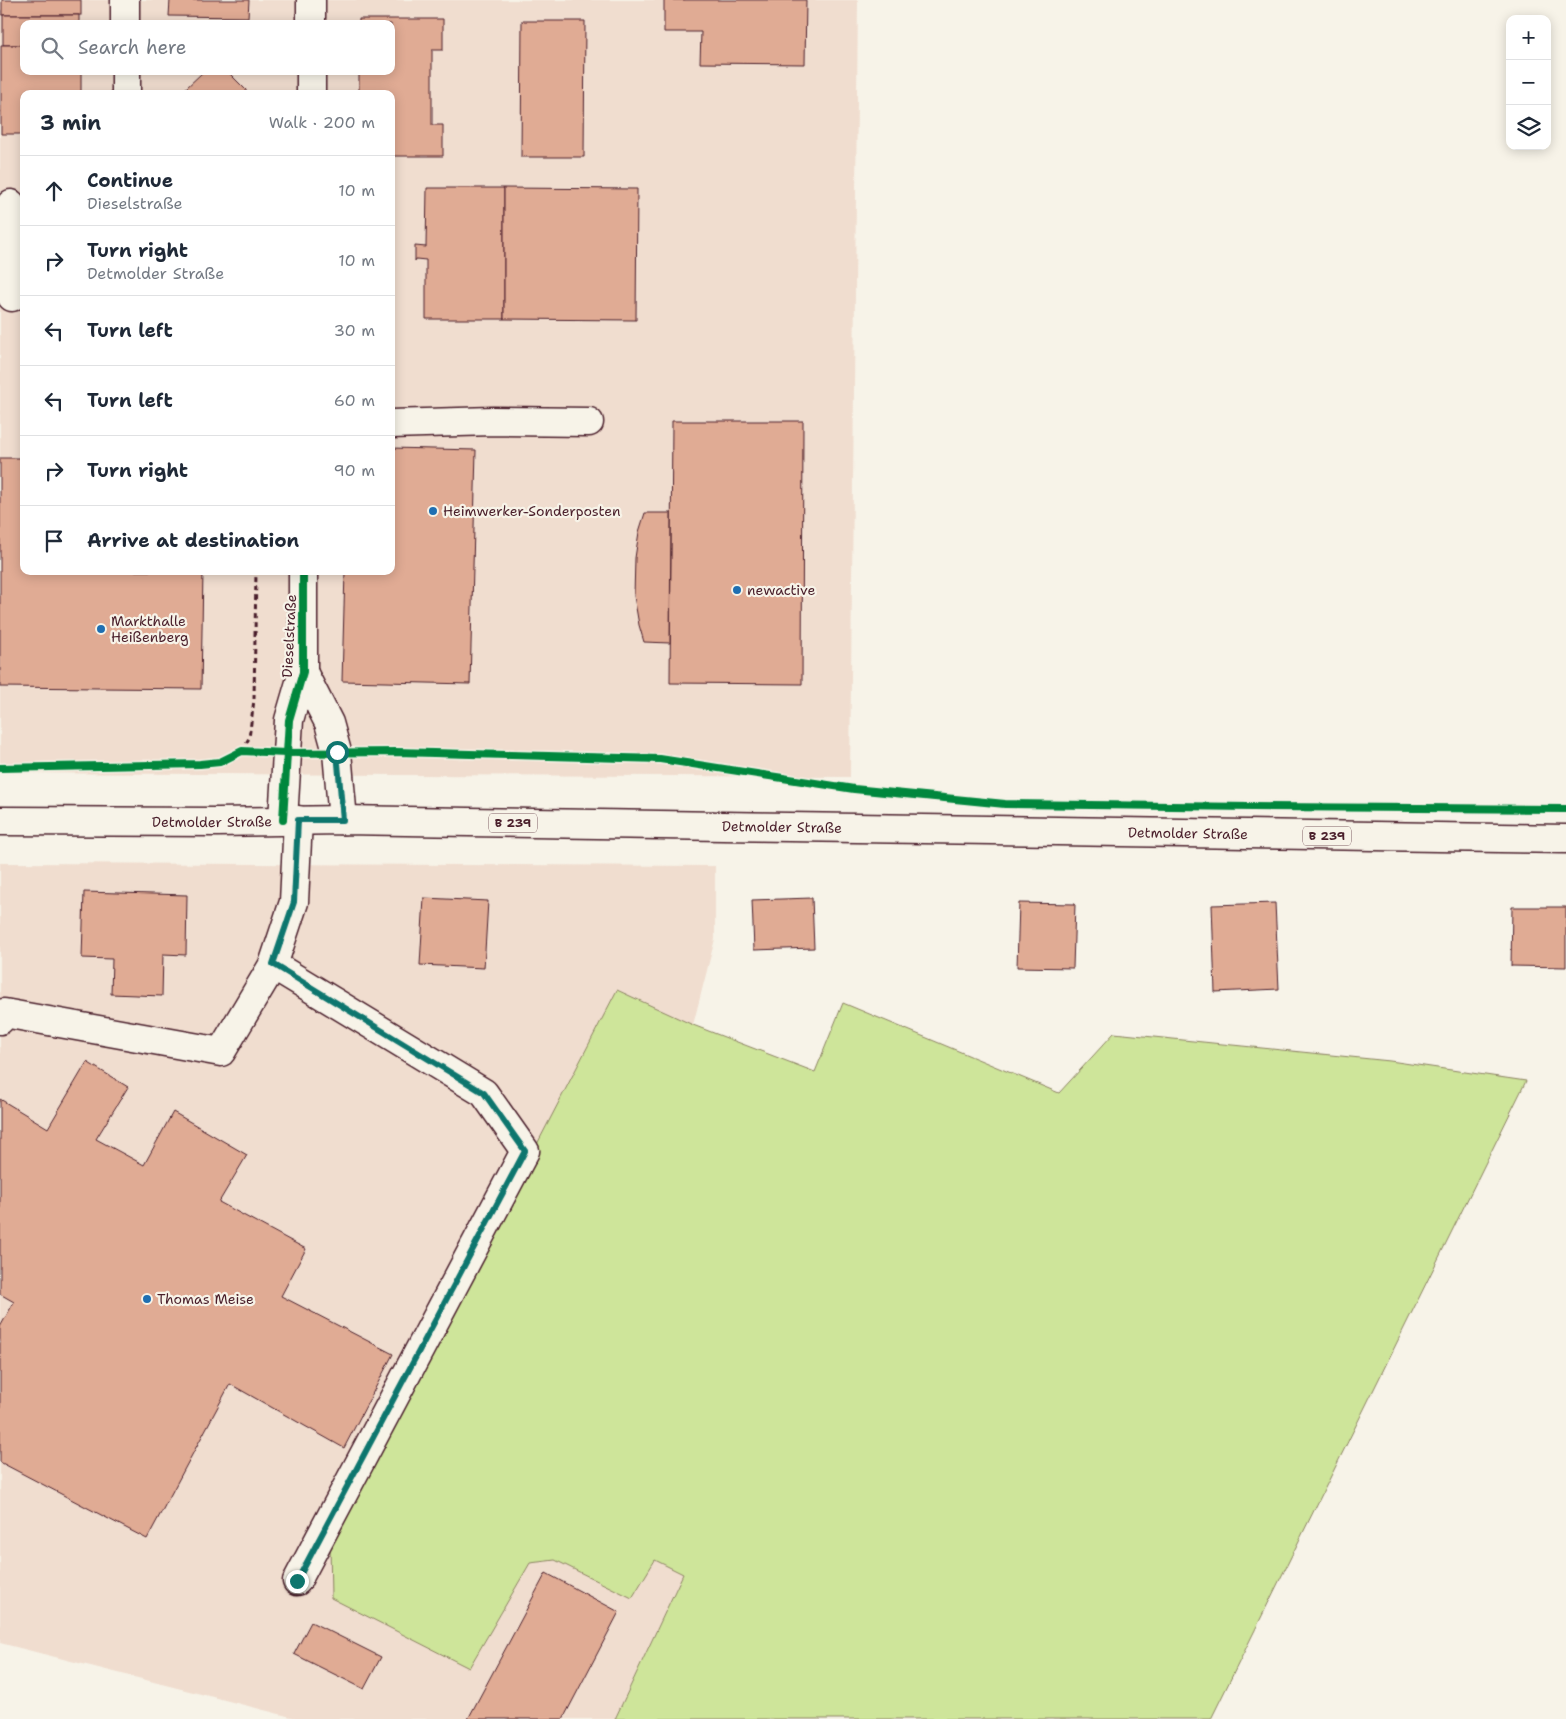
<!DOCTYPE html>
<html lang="en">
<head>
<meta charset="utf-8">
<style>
	body { margin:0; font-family:"Shantell Sans",sans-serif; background:#f6f6f7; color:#1f2937 }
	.controls { position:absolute; right:15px; top:15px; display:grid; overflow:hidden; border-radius:10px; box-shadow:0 2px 12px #0003 }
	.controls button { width:45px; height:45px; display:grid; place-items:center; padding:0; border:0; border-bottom:1px solid #e0e1e3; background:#fff; color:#1f2937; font:25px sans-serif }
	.stop { position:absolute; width:15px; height:15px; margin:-11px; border:4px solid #0f766e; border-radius:50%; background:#fff }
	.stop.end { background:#0f766e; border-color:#fff; box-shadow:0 1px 5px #0008 }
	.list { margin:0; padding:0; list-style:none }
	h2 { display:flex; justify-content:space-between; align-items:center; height:65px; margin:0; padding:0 20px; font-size:21px }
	h2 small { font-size:16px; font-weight:400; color:#747a83 }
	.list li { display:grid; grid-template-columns:32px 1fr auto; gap:15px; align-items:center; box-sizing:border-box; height:70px; padding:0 20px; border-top:1px solid #e0e1e3 }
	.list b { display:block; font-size:19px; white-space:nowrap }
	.list p { margin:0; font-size:16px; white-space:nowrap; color:#747a83 }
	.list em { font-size:16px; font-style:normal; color:#747a83 }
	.icon { flex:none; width:28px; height:28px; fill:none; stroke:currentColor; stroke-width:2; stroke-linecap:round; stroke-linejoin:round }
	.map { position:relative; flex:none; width:1566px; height:1719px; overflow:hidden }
	.search { position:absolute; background:#fff; box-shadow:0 2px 12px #0003; left:20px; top:20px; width:375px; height:55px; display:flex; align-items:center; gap:12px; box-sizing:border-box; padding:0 18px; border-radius:10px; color:#747a83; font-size:19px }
	.panel { position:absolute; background:#fff; box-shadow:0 2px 12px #0003; left:20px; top:90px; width:375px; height:485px; border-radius:10px }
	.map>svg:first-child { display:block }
	.built { fill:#f0ddcf; fill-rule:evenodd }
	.green { fill:#cee59a; stroke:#8c8262 }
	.building { fill:#e0ab94; stroke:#4a1f2b }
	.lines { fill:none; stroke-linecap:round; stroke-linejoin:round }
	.minor-casing { stroke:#4a1f2b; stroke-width:31 }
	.major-casing { stroke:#4a1f2b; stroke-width:31 }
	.path { stroke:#4a1f2b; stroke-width:3; stroke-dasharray:5 4; stroke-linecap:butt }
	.minor { stroke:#f7f3e8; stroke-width:28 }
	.major { stroke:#f7f3e8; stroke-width:28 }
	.cycleway-casing { stroke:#f7f3e8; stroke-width:11 }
	.cycleway { stroke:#00873e; stroke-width:8 }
	.route { stroke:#0f766e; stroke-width:6 }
	.poi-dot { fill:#1f6fb2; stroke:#f7f3e8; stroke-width:2 }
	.labels { text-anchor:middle; stroke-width:4.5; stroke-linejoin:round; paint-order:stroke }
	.shield { fill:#f7f3e8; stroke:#7e5f64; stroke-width:1 }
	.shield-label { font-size:12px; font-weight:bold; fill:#4a1f2b }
	.poi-label { font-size:14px; fill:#4a1f2b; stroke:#f7f3e8; text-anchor:start }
	.street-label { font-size:14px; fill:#4a1f2b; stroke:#f7f3e8 }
</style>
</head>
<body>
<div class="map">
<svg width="1566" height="1719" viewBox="0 0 1566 1719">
	<rect width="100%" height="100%" fill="#f7f3e8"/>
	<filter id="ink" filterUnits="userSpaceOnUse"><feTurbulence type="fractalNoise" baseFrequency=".02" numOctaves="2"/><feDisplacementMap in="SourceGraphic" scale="10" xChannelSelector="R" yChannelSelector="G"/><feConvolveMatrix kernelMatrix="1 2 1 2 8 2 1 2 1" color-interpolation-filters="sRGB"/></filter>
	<g filter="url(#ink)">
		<g class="built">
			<path d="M0,0H858L850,777L0,773ZM24,24H391V71H24ZM24,94H391V571H24Z"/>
			<polygon points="0,863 715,866 715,939 693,1025 617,990 469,1668 530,1563 555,1560 632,1597 655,1560 683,1574 615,1719 299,1719 0,1643"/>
		</g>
		<polygon class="green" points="617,990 693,1025 815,1072 843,1003 1059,1093 1114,1033 1390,1061 1526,1081 1211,1719 615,1719 683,1574 655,1560 632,1598 555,1560 530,1563 469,1668 331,1598 330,1543"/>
		<g class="building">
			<rect x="2" y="0" width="79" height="15"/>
			<polygon points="170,0 249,0 248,17 169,16"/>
			<polygon points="664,0 806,0 805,64 700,63 701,32 664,32"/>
			<polygon points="3,15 79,15 79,24 24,24 24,45 3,45"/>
			<polygon points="359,19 443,19 443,50 432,50 432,125 443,125 443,156 391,156 391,94 359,94 359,71 391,71 391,24 359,24"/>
			<polygon points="522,21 585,21 584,157 521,157"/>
			<polygon points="1,45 24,45 24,71 81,71 81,94 24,94 24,134 1,134"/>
			<polygon points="203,72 228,72 246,90 246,94 185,94 185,89"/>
			<polygon points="427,188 504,188 504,319 426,319 426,260 416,259 415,261 415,246 426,247"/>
			<polygon points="504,188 637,189 636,320 504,319"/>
			<polygon points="672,421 803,421 802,684 670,683"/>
			<polygon points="391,448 476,450 470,684 342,681 345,571 391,571"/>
			<polygon points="0,458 24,458 24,571 203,571 201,689 0,687"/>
			<polygon points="645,513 671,513 670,643 644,642 639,625 634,596 635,558 639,532"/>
			<polygon points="84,892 187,895 186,955 163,954 162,996 111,994 112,959 82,958"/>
			<polygon points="424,898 488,901 484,968 420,965"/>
			<polygon points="812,898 814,948 754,950 752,900"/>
			<polygon points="1019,903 1075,904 1073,968 1017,967"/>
			<polygon points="1275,903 1279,989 1215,992 1212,905"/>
			<polygon points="1512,907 1566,907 1566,967 1511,966"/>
			<polygon points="87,1062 128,1087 96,1139 144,1165 173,1112 247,1155 219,1202 306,1249 281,1296 393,1354 344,1448 230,1384 147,1539 0,1462 0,1327 14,1302 0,1294 0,1099 48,1128"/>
			<polygon points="546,1573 619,1612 563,1719 468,1719"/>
			<polygon points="311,1622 381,1657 364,1689 294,1654"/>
		</g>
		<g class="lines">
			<g class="minor-casing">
				<g id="minor">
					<polyline points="125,0 125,24"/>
					<polyline points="311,24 311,0"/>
					<polyline points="126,71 126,94"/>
					<polyline points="311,71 311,94"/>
					<polyline points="11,204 12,297"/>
					<polyline points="391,424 493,421 589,422"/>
					<polyline points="303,672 329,723 337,752 343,820"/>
					<polyline points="283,820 289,720 303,672 303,571"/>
					<polyline points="0,1020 4,1013 221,1052 273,965"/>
					<polyline points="297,1581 525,1151 484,1093 273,965 294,902 298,820"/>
				</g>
			</g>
			<g class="major-casing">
				<g id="major">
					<path id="s1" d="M0,821L218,822L343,820L1566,839"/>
				</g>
			</g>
			<polyline class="path" points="242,751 249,738 254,700 256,571"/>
			<use href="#minor" class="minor"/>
			<use href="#major" class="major"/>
			<g class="cycleway-casing">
				<g id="cycleway">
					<polyline points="0,768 200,764 220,762 242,751 286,753 397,752 660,759 854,789 1005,804 1252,807 1566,809"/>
					<polyline points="283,820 289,720 303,672 303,571"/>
				</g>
			</g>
			<use href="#cycleway" class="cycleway"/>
		</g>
	</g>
	<g class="lines" filter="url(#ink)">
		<polyline class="route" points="297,1581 525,1151 484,1093 273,964 294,902 298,820 343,820 337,752"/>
	</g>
	<g class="poi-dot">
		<circle cx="433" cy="511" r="5"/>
		<circle cx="737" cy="590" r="5"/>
		<circle cx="101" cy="629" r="5"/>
		<circle cx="147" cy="1299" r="5"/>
	</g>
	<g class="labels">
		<g class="shield">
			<rect x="489" y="813.5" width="48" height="19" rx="4"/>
			<rect x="1303" y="826.5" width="48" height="19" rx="4"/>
		</g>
		<g class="shield-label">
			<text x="513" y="827">B 239</text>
			<text x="1327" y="840">B 239</text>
		</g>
		<g class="poi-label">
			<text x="443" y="516">Heimwerker-Sonderposten</text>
			<text x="747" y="595">newactive</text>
			<text x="111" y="626">Markthalle<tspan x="111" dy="16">Heißenberg</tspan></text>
			<text x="157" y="1304">Thomas Meise</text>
		</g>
		<g class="street-label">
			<text transform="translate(289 636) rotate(-87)" y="5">Dieselstraße</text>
			<text dy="5" stroke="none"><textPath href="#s1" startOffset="212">Detmolder Straße</textPath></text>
			<text dy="5" stroke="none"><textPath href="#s1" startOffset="782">Detmolder Straße</textPath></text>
			<text dy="5" stroke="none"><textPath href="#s1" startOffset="1188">Detmolder Straße</textPath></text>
		</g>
	</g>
</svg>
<div class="controls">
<button>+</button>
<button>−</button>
<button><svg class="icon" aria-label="layers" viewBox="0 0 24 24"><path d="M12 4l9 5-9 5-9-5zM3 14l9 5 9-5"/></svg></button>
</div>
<div class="stop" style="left:337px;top:752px"></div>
<div class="stop end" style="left:297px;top:1581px"></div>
<div class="search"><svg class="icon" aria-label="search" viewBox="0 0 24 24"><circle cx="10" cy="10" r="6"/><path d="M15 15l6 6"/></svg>Search here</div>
<section class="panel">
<h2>3 min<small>Walk · 200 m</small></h2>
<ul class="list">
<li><svg class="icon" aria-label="ahead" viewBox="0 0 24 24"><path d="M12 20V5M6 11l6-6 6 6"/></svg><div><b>Continue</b><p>Dieselstraße</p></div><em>10 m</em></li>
<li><svg class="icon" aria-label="right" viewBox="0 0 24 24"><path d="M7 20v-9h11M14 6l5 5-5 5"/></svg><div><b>Turn right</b><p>Detmolder Straße</p></div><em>10 m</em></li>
<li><svg class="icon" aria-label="left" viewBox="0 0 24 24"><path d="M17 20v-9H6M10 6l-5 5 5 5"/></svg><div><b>Turn left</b></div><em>30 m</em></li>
<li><svg class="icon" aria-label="left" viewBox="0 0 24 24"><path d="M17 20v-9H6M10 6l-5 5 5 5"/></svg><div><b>Turn left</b></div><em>60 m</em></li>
<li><svg class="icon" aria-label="right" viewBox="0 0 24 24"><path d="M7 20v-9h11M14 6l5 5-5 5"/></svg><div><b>Turn right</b></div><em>90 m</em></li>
<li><svg class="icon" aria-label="arrive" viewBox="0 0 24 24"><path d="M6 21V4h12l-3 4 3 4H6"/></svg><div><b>Arrive at destination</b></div></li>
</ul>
</section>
</div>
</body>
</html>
